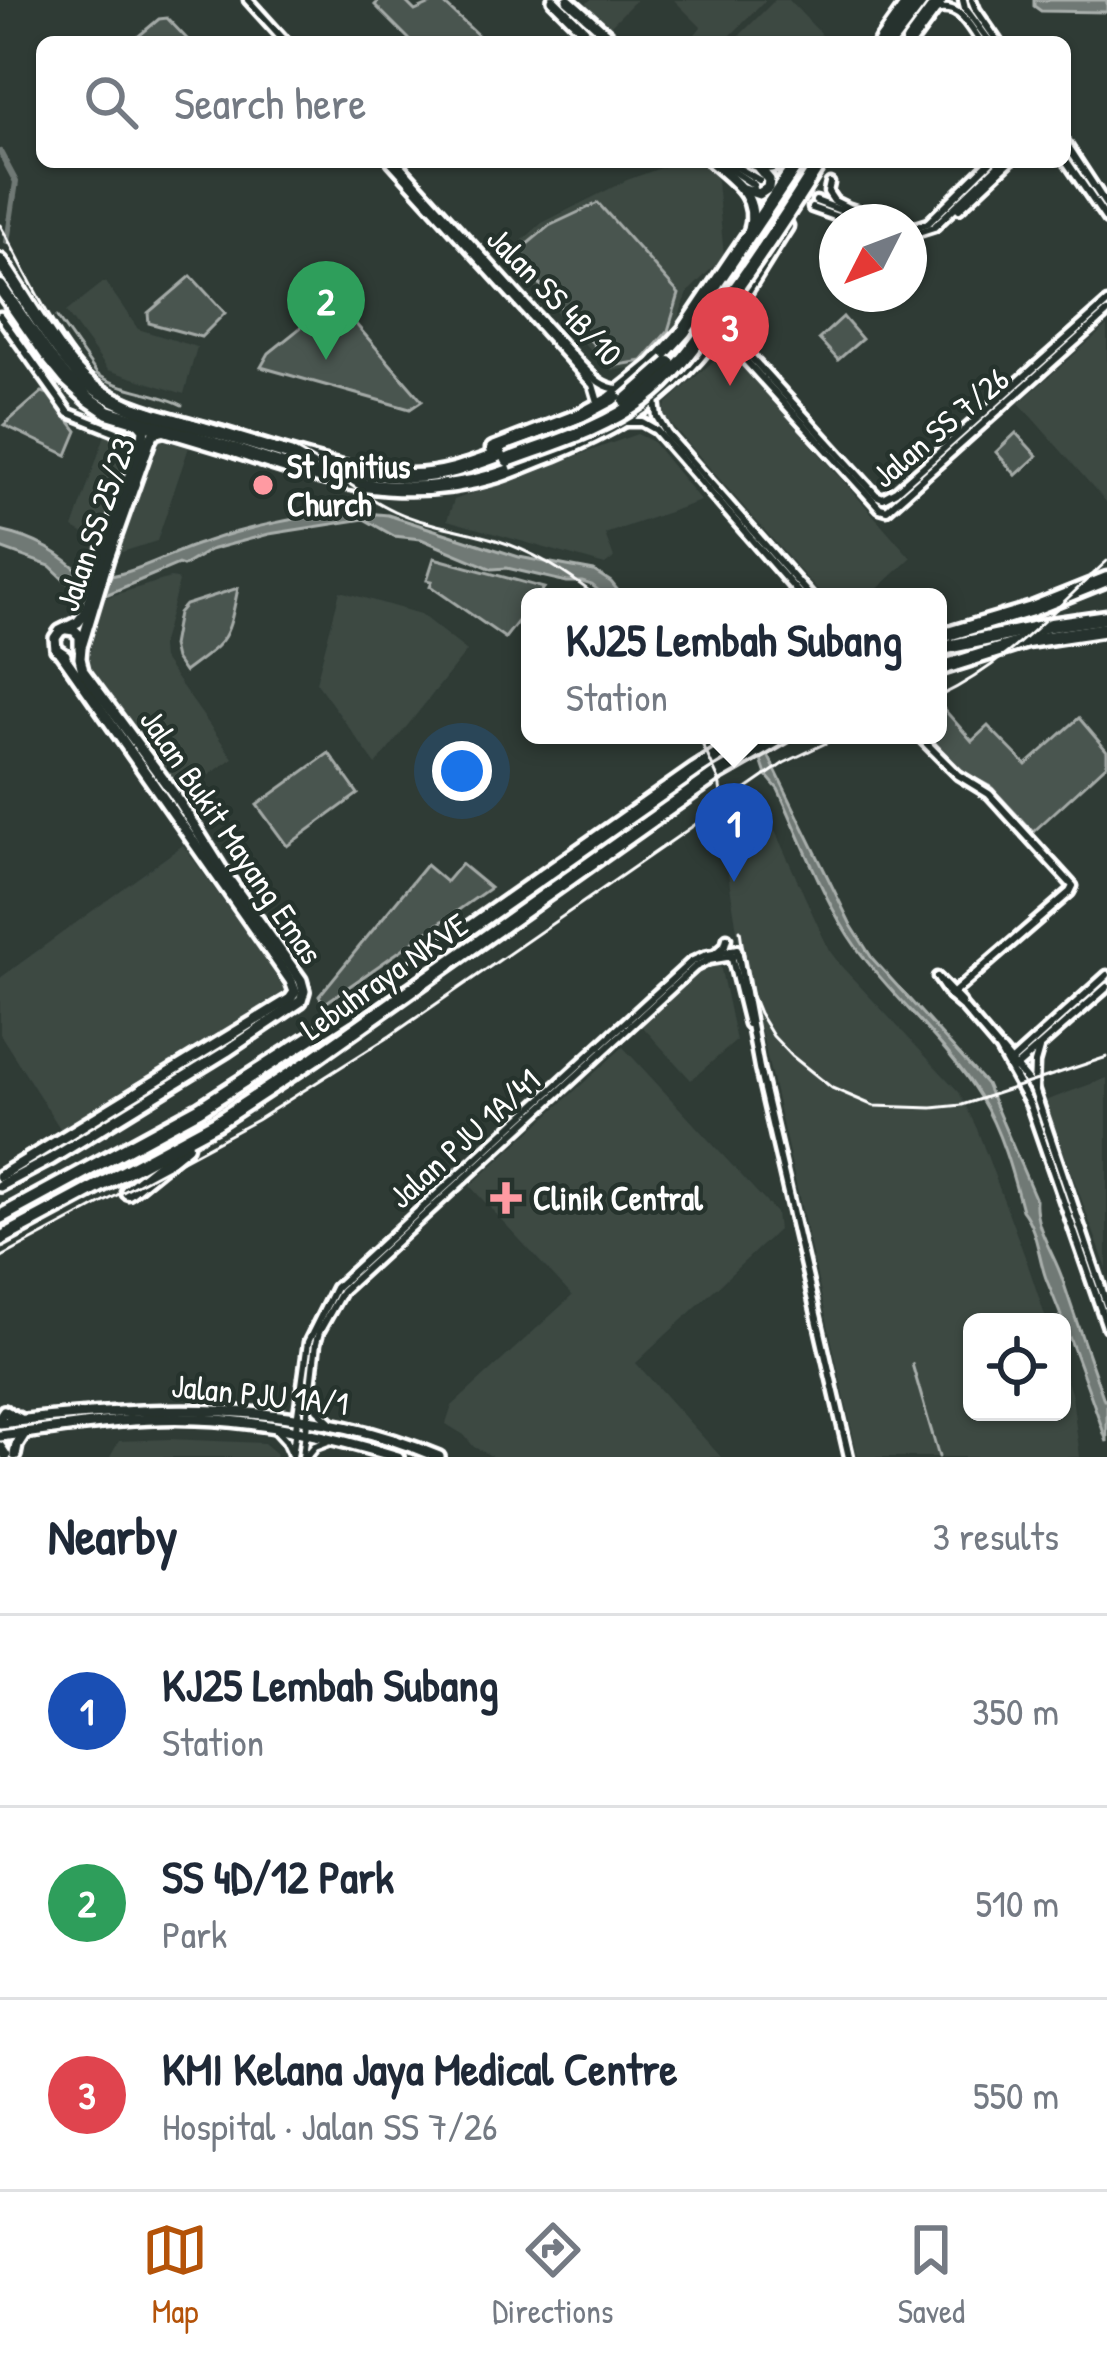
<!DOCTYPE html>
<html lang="en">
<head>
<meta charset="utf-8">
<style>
	body { margin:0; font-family:"Patrick Hand",sans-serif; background:#f6f6f7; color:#1f2937 }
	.controls { position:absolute; right:36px; bottom:36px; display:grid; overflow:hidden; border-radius:18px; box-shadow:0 3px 9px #0004 }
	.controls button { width:108px; height:108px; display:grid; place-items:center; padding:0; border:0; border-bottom:3px solid #e0e1e3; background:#fff; color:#1f2937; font:60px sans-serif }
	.compass { position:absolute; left:819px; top:204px; width:108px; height:108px; border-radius:50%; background:#fff; box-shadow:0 3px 9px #0004; rotate:228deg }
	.you { position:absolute; left:462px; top:771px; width:42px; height:42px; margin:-30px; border:9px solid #fff; border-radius:50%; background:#1a73e8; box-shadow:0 0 0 18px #1a73e833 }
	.badge { display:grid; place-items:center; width:78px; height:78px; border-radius:50%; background:#b45309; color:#fff; font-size:39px; font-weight:700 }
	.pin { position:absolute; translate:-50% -99px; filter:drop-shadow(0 3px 6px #0008) }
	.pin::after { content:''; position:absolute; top:63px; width:42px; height:36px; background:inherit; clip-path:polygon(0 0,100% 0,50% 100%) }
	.popup { position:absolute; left:521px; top:588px; width:426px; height:156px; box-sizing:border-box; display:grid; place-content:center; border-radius:18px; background:#fff; filter:drop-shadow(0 3px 9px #0005); font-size:39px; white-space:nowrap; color:#747a83 }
	.popup b { font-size:45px; color:#1f2937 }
	.popup::after { content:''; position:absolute; left:50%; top:100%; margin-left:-24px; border:24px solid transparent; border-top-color:#fff }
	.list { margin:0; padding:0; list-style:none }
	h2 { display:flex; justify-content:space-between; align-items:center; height:156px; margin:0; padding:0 48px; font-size:51px }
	h2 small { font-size:39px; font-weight:400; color:#747a83 }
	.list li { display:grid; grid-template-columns:78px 1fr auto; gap:36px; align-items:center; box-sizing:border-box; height:192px; padding:0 48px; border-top:3px solid #e0e1e3 }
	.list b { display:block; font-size:45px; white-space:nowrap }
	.list p { margin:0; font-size:39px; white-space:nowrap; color:#747a83 }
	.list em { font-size:39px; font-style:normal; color:#747a83 }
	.icon { flex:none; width:66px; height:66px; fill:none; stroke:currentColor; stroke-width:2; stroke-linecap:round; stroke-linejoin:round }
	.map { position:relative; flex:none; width:1107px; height:1457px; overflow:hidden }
	.search { position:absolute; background:#fff; box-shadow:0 3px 9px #0004; left:36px; right:36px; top:36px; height:132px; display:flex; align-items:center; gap:30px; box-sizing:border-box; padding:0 42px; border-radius:18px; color:#747a83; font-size:45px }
	.sheet { height:732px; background:#fff }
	nav { display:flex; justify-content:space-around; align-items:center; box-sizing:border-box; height:168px; border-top:3px solid #e0e1e3; background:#fff; font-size:33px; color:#747a83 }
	nav a { display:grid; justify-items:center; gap:6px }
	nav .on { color:#b45309 }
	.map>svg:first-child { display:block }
	.built { fill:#3c4842 }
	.green { fill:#4a544f; stroke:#a4aaa7; stroke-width:3 }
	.water { fill:#707975; stroke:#a9afac; stroke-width:3 }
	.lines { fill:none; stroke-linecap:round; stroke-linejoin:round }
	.stream { stroke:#a9afac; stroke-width:3 }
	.canal { stroke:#707975; stroke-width:6 }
	.minor-tunnel { stroke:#444f49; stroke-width:6; stroke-dasharray:6 3; stroke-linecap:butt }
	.minor-casing { stroke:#fff; stroke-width:15 }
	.major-casing { stroke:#fff; stroke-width:18 }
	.highway-casing { stroke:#fff; stroke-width:21 }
	.minor { stroke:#26332d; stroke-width:6 }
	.major { stroke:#26332d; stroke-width:9 }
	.highway { stroke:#26332d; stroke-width:12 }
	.tram { stroke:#fff; stroke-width:3 }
	.highway-bridge-casing { stroke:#fff; stroke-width:21; stroke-linecap:butt }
	.highway-bridge { stroke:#26332d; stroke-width:12 }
	.poi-dot { fill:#ff9aa2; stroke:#26332d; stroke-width:4.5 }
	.labels { text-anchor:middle; stroke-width:9; stroke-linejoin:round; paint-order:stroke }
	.street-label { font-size:33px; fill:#fff; stroke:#26332d }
	.poi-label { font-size:33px; font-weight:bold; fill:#fff; stroke:#26332d; text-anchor:start }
</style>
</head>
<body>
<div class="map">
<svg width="1107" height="1457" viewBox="0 0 1107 1457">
	<rect width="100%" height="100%" fill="#2f3b35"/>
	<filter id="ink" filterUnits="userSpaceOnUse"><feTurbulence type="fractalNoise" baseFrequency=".00833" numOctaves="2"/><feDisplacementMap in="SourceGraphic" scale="24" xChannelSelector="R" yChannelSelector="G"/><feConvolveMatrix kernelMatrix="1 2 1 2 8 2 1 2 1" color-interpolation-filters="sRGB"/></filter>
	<g filter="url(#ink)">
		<g class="built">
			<polygon points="590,0 636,0 609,27 586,4"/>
			<polygon points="674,0 766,0 724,42 694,42 691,39 701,27"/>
			<polygon points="775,0 789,0 822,35 805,42 733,42"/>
			<polygon points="677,162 706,162 711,167 717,181 724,256 689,291 681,310 676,334 645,365 613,371 598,359 506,255 542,223 627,180"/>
			<polygon points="105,281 138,329 197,347 184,394 108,370 66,312"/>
			<polygon points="1107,326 1107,503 1019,403"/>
			<polygon points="723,352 732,354 911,558 869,597 823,597 663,415 666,404"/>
			<polygon points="108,426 189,447 157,541 119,553 73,528"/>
			<polygon points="637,434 652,441 701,501 605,534 614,558 605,565 447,520 454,500"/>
			<polygon points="170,578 177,579 179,582 161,646 162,658 233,758 178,797 86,667 104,598"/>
			<polygon points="340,591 420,614 467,651 376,765 316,682"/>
			<polygon points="756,810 763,813 776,833 829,950 841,966 959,1092 977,1129 1027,1262 1047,1322 972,1322 972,1412 1062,1412 1062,1366 1072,1396 1080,1457 858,1457 762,1035 744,975 722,835"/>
			<polygon points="183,845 285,986 285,991 61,1130 0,1034 0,978"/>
			<polygon points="720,965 736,1041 691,1080 642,1026 704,969"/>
			<polygon points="623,1047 776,1213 778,1230 636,1363 721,1457 493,1457 474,1447 464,1435 446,1424 452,1406 572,1296 470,1186"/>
			<polygon points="1107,1078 1107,1269 1045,1101"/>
			<polygon points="169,1439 264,1443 277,1454 276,1457 110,1457 119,1441"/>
		</g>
		<g class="green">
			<polygon points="380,0 404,0 415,11 440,0 483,40 480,42 412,42 375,5"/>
			<polygon points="167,18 190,42 134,40 159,19"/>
			<polygon points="598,203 679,294 668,331 642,361 613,366 514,255 549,226"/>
			<polygon points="191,276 225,313 201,337 149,323 148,313"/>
			<polygon points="335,300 422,401 410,409 261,367 269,353"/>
			<polygon points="843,317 862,339 838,360 819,339"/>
			<polygon points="42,392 49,394 77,431 67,455 4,425"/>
			<polygon points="1016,433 1037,456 1016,475 996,452"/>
			<polygon points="434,558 544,588 537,597 530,597 530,606 505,638 430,586 432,581 427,580"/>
			<path d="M238,588C227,643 228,639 184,672L175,659L172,646L178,613L185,605Z"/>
			<polygon points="942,707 972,741 988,726 1026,765 1079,718 1107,751 1107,764 1033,832 991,787 959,770 928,735 938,735 938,709"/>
			<polygon points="329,753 358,794 287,846 257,805"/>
			<polygon points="461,864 490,888 324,1004 319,996 426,865 446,882"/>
		</g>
		<g class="water">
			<polygon points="1034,0 1107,0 1107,12 1041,11 1034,6"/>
			<path d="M344,511L388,515L519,557L594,571L611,582L623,597H606L592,585L582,582H567L507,568L492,569L421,539L394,536L364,519L269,534L210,550L183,566L178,564L108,594L94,595L79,593L50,566L0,548V531C38,539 60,553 88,579C129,578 166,554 205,542C251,526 296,518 344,511Z"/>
			<path d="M737,735H750L769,757L851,925L872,958L986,1084L1036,1200C1034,1229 1055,1254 1063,1281C1076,1321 1090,1360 1104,1400H1107V1442C1088,1387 1069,1334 1047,1281C1038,1259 1038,1230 1022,1210C1012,1172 1001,1131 980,1097C946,1041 894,1000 856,947C824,902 802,840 778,789L766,775L761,760Z"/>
		</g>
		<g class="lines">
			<g class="stream">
				<path d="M57,317L97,374C121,391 155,391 182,405"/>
				<polyline points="912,1364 939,1457"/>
			</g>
			<polyline class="canal" points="0,152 16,182 7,242"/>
			<g class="minor-tunnel">
				<polyline points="754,185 812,207"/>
				<polyline points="779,187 816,201"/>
			</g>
			<g class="minor-casing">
				<g id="minor">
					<polyline points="248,0 286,42"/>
					<polyline points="963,0 965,8 990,42"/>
					<polyline points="972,0 976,10 998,42"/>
					<path d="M935,10C960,3 968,24 981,42"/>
					<polyline points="1065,142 1107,206"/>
					<polyline points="1065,159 1107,220"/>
					<polyline points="391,162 593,385 598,402"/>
					<path d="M397,162L580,364C592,376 601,388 619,389"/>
					<polyline points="719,162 754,185"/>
					<polyline points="728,162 759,180"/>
					<polyline points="830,183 828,192 834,201 846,207 892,222"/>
					<polyline points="816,201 872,222"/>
					<polyline points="812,208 852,222"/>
					<polyline points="959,209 1009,162"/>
					<polyline points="909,229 928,223 990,162"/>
					<polyline points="909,235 934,227 1002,162"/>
					<polyline points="0,316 69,413 134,439 143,438"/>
					<polyline points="726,321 729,333 876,495 883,498 896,491 1107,303"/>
					<polyline points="708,345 724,341 740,354 880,508 887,510 1107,313"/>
					<polyline points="655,399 657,417 667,434 811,597"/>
					<polyline points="625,422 642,422 656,430 802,597"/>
					<polyline points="918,735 958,775 989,794 1073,886 1070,892 950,996"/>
					<polyline points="716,953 725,945 727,938"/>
					<polyline points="731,955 748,1024"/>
					<polyline points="937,977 950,996 963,1007 999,1049 1030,1105 1107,1327"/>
					<polyline points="939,979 961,1002"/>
					<polyline points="1002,1051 1034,1089 1107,1305"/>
					<polyline points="1011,1062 1107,975"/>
					<polyline points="1015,1068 1107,987"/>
					<polyline points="1034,1089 1035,1063 1039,1049"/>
					<polyline points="312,1399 317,1409 330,1421"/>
					<polyline points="275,1428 286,1440 291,1451"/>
					<polyline points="292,1457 308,1342 335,1288 691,962 704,956 737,949 759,1068 849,1457"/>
					<polyline points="303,1457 316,1343 319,1332 342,1291 695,967 709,960 738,955"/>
					<polyline points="306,1457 315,1446 331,1440"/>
				</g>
			</g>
			<g class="major-casing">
				<g id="major">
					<polyline points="553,0 595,42"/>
					<polyline points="568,0 615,42"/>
					<path d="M712,162C735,182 759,197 750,230"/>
					<path d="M749,162C762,170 771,168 785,162"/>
					<polyline points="744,189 759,194 768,188 769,180 759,168"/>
					<polyline points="67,629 74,630 80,636 80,649"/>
					<polyline points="82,644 108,558 150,440 154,433 166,430"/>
					<polyline points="65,655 56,649 55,638 60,631 78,622 85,613 100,560 143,438 144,429 138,422"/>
					<polyline points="0,1176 290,999 295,992 291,981 62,654"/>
					<polyline points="0,1186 51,1159 227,1051 301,1001 304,991 301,980 222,870 174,794 83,671 80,658 81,647"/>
					<polyline points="0,1417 4,1411 19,1419"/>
					<path d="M0,1423C146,1405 301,1398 439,1457"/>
					<path d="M0,1436C65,1428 131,1416 196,1419C265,1421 332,1437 398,1457"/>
					<polyline points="0,1447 6,1456"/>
					<polyline points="15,1455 17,1445 24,1434"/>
				</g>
			</g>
			<g class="highway-casing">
				<g id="highway">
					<polyline points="881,42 911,0"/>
					<polyline points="890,42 922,0"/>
					<polyline points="909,42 940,0"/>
					<path d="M0,261C23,294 61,364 92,386C128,412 177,421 220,433C276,450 349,476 407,476C441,477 472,465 504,453"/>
					<polyline points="0,287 48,356 66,378 89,399 108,412 238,451"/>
					<polyline points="493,449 581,415 611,399 653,365 684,331 798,162"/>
					<path d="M234,450C322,480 401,504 495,476C515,470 535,460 555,453C604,433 650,408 686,369C726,327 755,274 786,226"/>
					<polyline points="938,637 1032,609 1107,579"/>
					<polyline points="938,649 1051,625 1107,617"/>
					<polyline points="938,669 1027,641 1107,629"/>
					<polyline points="128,1192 186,1145"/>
					<polyline points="0,1217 199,1109 347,1014 695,770 750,735"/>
					<polyline points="0,1239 216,1123 315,1058 714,776 785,735"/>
				</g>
			</g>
			<use href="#minor" class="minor"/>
			<use href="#major" class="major"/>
			<use href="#highway" class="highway"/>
			<g class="tram">
				<path d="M0,225C24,267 59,345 93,376C105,387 119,394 133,400L292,448C328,466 358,494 395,511C425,525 460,529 493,539C533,551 564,571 597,597"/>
				<path d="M938,697C1008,664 1051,612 1107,561"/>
				<polyline points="698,735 719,780 729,846"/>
				<polyline points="740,930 748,986 759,1013 773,1036 792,1056 832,1088 874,1106 932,1108 962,1105 1107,1057"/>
				<polyline points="0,1258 257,1120 390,1036 784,763 843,735"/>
			</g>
			<g class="highway-bridge-casing">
				<g id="highway-bridge">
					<polyline points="626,401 669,363"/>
					<path d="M508,460C553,443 603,429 643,399C672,378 695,346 716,316C753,266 787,215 820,162"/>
				</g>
			</g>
			<use href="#highway-bridge" class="highway-bridge"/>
		</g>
	</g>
	<g class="poi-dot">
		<circle cx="263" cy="485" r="12"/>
		<path d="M500 1180h12v12h12v12h-12v12h-12v-12h-12v-12h12z"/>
	</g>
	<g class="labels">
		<g class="street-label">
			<text transform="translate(555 296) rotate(46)" y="12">Jalan SS 4B/10</text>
			<text transform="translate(940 427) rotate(-40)" y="12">Jalan SS 7/26</text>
			<text transform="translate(95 524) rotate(-71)" y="12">Jalan SS 25/23</text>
			<text transform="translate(232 836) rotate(56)" y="12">Jalan Bukit Mayang Emas</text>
			<text transform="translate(384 976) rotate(-35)" y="12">Lebuhraya NKVE</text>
			<text transform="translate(464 1138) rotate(-42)" y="12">Jalan PJU 1A/41</text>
			<text transform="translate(260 1394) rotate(6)" y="12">Jalan PJU 1A/1</text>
		</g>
		<g class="poi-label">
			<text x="287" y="478">St Ignitius<tspan x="287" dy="38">Church</tspan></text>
			<text x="533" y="1210">Clinik Central</text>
		</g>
	</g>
</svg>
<div class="controls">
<button><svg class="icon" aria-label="locate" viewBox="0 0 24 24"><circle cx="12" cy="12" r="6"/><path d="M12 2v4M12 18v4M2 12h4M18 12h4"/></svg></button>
</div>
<svg class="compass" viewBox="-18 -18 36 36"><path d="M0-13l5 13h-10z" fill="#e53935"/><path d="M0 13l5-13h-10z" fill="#747a83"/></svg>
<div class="you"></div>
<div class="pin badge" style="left:734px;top:882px;background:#1a4fb4">1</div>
<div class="popup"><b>KJ25 Lembah Subang</b>Station</div>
<div class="pin badge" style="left:326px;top:360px;background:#2e9e5b">2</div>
<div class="pin badge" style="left:730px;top:386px;background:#e0444e">3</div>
<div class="search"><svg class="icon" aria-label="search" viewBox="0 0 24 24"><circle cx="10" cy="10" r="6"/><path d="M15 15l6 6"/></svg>Search here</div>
</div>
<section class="sheet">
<h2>Nearby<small>3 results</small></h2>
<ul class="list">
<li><span class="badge" style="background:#1a4fb4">1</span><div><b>KJ25 Lembah Subang</b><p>Station</p></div><em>350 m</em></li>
<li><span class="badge" style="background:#2e9e5b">2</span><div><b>SS 4D/12 Park</b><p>Park</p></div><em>510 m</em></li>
<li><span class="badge" style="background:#e0444e">3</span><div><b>KMI Kelana Jaya Medical Centre</b><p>Hospital · Jalan SS 7/26</p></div><em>550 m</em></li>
</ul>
</section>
<nav>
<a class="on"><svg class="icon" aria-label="map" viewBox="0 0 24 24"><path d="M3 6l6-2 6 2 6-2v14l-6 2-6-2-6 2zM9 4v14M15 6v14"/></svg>Map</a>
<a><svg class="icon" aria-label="directions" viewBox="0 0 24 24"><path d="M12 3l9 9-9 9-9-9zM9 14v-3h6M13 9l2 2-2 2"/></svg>Directions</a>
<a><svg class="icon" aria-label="saved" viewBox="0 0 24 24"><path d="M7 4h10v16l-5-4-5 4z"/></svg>Saved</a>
</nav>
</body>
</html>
